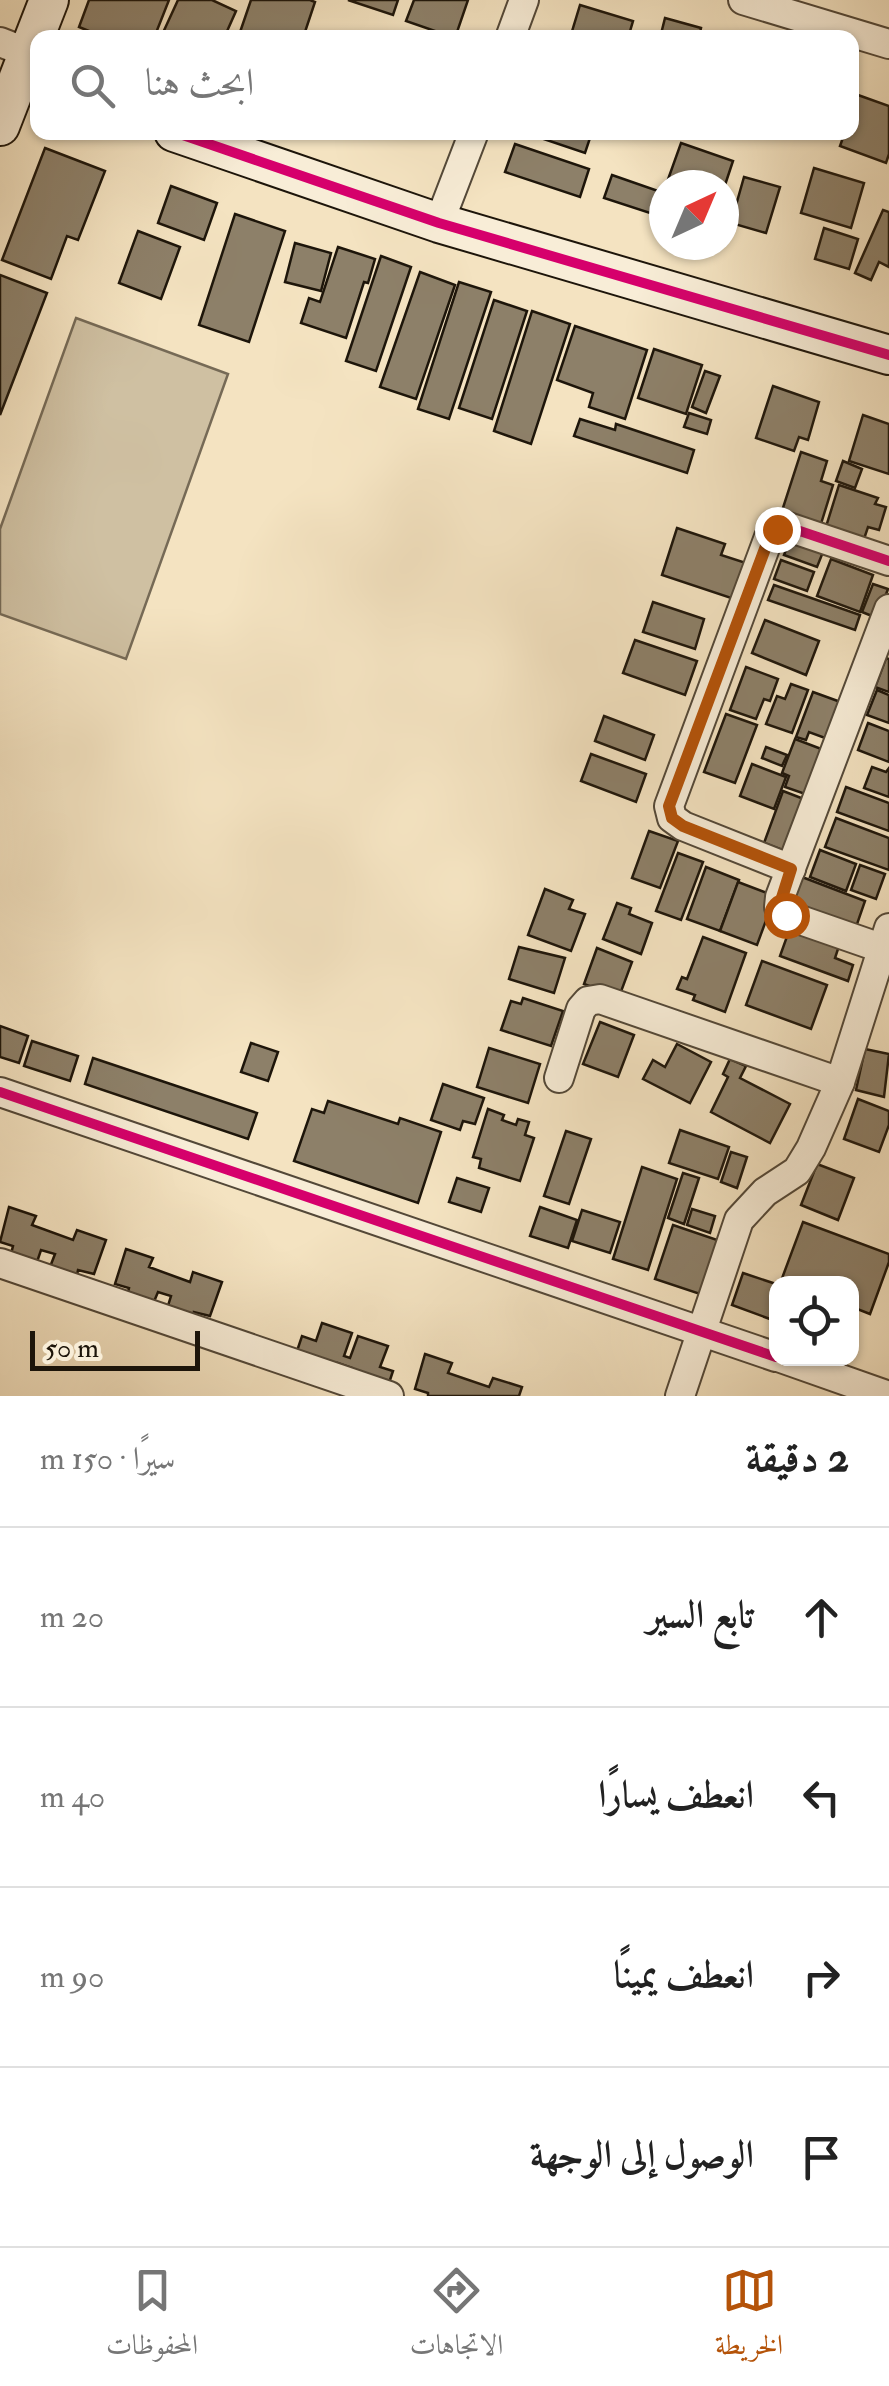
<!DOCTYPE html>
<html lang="ar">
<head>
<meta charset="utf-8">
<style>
	body { margin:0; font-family:"IM FELL Double Pica",Amiri,serif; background:#f2f2f2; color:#222; direction:rtl }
	.controls { position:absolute; right:30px; bottom:30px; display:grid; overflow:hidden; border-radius:20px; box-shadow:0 2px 8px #0004 }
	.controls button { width:90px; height:90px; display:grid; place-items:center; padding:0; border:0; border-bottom:2px solid #e0e0e0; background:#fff; color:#222; font:50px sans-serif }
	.compass { position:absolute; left:649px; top:170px; width:90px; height:90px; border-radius:50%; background:#fff; box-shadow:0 2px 8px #0004; rotate:44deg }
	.scale { position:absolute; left:30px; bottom:25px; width:170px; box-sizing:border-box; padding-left:10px; border:5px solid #1d150a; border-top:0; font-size:28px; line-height:35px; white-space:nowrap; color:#1d150a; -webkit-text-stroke:8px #f8edd7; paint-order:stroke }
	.stop { position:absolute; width:30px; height:30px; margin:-22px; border:8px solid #b45309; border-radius:50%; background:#fff }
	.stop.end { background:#b45309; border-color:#fff; box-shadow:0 2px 10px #0008 }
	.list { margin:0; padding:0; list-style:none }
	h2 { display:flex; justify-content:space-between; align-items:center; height:130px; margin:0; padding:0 40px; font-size:42px }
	h2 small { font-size:32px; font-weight:400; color:#767676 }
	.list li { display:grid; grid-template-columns:65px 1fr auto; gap:30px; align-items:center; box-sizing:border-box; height:180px; padding:0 40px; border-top:2px solid #e0e0e0 }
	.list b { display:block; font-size:38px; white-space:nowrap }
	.list em { font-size:32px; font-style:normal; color:#767676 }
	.icon { flex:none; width:55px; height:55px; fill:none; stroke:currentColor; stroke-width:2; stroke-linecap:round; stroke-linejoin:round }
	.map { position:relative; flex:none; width:889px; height:1396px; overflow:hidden; direction:ltr }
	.search { position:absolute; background:#fff; box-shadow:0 2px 8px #0004; left:30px; right:30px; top:30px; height:110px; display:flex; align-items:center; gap:25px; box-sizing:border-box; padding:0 35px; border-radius:20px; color:#767676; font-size:38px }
	.sheet { height:850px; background:#fff }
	nav { display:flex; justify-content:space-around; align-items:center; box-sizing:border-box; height:140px; border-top:2px solid #e0e0e0; background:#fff; font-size:28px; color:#767676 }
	nav a { display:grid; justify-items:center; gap:5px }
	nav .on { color:#b45309 }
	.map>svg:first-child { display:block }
	.green { fill:#cfc0a2; stroke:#766a56; stroke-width:2.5 }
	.building { fill:#8d8069; stroke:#1d150a; stroke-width:2.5 }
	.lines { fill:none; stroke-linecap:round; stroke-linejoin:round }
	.street-casing { stroke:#534838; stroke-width:32 }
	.secondary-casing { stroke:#1d150a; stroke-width:42 }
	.street { stroke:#f8edd7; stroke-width:28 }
	.secondary { stroke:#f8edd7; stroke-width:38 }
	.cycleway-casing { stroke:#f8edd7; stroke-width:16 }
	.cycleway { stroke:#d6006c; stroke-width:10 }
	.route { stroke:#b45309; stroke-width:12 }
</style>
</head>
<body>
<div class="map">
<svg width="889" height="1396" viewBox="0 0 889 1396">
	<rect width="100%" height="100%" fill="#f4e3c1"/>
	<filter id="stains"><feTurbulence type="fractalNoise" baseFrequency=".002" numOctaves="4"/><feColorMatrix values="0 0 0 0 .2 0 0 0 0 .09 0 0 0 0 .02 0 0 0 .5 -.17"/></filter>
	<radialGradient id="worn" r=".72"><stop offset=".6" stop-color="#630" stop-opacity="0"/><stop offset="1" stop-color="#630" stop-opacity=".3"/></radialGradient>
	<polygon class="green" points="76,318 228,374 126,659 0,614 0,529"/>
	<g class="building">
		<polygon points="89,0 169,0 154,38 106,38 79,27"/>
		<polygon points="178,0 212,0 236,11 224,38 161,37"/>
		<polygon points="251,0 310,0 315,2 303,38 238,38"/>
		<polygon points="348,0 398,0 393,15"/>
		<polygon points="414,0 468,0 455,38 406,21"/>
		<polygon points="580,5 633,21 628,38 570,38"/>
		<polygon points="665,18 701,28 699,38 660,38"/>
		<polygon points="858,95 889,106 889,154 886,163 840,146 845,132 852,132 852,113"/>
		<polygon points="523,132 592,132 585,153"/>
		<polygon points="681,143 733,161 724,188 724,185 666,185"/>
		<polygon points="515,144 589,169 580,197 505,172"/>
		<polygon points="45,148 105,171 78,240 67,236 51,279 2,260"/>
		<polygon points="814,168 864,183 851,228 801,213"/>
		<polygon points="612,175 661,192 653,214 604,198"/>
		<polygon points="744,177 780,187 766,233 731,223"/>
		<polygon points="171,186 217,203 204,240 158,223"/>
		<polygon points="883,210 889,212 889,267 879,262 871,280 855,273"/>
		<polygon points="235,214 285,231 249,342 199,325"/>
		<polygon points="824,228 858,239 849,269 815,259"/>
		<polygon points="138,231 180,247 161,299 119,283"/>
		<polygon points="295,243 331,253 321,291 285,282"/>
		<polygon points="338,247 375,259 368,283 364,282 346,338 301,323 309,298 320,302"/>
		<polygon points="381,256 411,267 376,371 346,361"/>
		<polygon points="420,272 455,285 416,399 380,387"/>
		<polygon points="0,275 47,293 0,415"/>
		<polygon points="459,282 491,292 449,419 418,409"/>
		<polygon points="494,300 527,311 492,419 459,408"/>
		<polygon points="532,311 570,324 531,444 494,431"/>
		<polygon points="575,326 647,350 625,419 589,407 593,393 557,380"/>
		<polygon points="654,349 702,365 686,414 638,398"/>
		<polygon points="705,371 720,376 706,413 692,407"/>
		<polygon points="773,386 819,402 808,440 799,437 794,451 756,438"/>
		<polygon points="689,413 711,420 707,434 684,427"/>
		<polygon points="863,415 889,424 889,474 849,461"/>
		<polygon points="580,419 615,430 616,424 694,450 687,473 574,436"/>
		<polygon points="801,452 827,461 821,481 833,485 820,527 781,514"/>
		<polygon points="843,461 862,469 855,488 836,481"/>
		<polygon points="839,485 878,498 875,504 886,507 879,530 868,527 863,542 825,530"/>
		<polygon points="677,528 725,544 721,555 746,563 734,599 662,575"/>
		<polygon points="790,540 823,552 817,567 784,555"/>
		<polygon points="831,559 873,575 860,612 817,596"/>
		<polygon points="781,560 814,572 807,591 774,579"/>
		<polygon points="873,584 888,589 877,618 862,612"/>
		<polygon points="774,585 860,615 855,630 768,600"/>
		<polygon points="653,602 704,619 695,649 643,632"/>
		<polygon points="765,620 819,641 806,675 752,653"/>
		<polygon points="635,640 697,661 685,695 623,673"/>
		<polygon points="886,658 889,659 889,692 875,687"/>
		<polygon points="746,667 778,679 770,701 764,699 756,719 730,710"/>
		<polygon points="791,684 808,690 792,733 766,724 777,696 785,699"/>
		<polygon points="877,690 889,695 889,723 867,715"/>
		<polygon points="813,692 846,704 825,738 809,732 806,740 796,737"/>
		<polygon points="726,714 757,725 735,783 704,772"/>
		<polygon points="604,716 654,735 645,760 595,741"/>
		<polygon points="868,723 889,731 889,762 858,750"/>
		<polygon points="795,739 824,750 808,795 785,787 789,776 782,773"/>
		<polygon points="766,747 787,755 782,766 762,758"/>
		<polygon points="591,754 646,774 636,802 581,781"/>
		<polygon points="752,764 786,777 774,809 740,796"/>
		<polygon points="872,767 886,772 889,768 889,797 864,788"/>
		<polygon points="846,787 889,803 889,831 837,812"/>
		<polygon points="783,791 809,801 790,853 764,843"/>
		<polygon points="836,818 889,838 889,870 825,847"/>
		<polygon points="649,831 678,841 660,888 632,878"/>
		<polygon points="820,850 856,864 846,891 810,877"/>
		<polygon points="678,853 703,862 681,920 656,911"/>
		<polygon points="860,865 885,874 876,899 851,890"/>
		<polygon points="706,867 739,880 720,931 687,919"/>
		<polygon points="802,877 865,901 855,930 791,907"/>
		<polygon points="738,882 775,896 757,945 720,931"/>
		<polygon points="545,889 573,900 569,909 585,914 571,951 528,935"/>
		<polygon points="617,903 631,908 629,914 652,923 641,954 603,939"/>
		<polygon points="790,928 839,946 835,958 853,965 848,981 780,956"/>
		<polygon points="703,937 746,953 725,1012 693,1000 695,995 677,989 682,977 687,979"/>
		<polygon points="519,947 565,958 554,993 509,979"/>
		<polygon points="597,948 632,962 619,997 584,984"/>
		<polygon points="762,961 827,985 811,1029 746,1005"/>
		<polygon points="523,998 563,1011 551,1046 501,1030 511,1001 521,1004"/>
		<polygon points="600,1022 634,1035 618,1077 583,1064"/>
		<polygon points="0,1026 28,1036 19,1063 0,1057"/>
		<polygon points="32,1041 78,1056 70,1081 24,1066"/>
		<polygon points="251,1043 278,1052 268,1081 241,1072"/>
		<polygon points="677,1044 711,1062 690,1103 643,1079 653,1060 665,1067"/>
		<polygon points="489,1048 540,1064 528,1103 477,1087"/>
		<polygon points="865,1049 889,1054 884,1097 856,1090"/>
		<polygon points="93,1058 257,1113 248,1139 85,1084"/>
		<polygon points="730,1059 746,1066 740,1078 790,1104 770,1143 711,1112 728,1077 723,1074"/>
		<polygon points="443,1084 484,1098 475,1124 463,1121 460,1130 431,1120"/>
		<polygon points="858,1099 889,1111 889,1125 879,1152 844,1139"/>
		<polygon points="328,1101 398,1124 400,1118 441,1132 418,1203 294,1161 312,1109 324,1113"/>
		<polygon points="488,1109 504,1115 502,1120 516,1125 518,1119 529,1122 525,1135 534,1138 520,1181 479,1168 481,1159 473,1157"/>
		<polygon points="680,1130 729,1147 718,1179 669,1163"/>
		<polygon points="566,1131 591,1139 569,1204 544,1196"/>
		<polygon points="731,1152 747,1157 737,1188 721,1182"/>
		<polygon points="817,1164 854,1178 838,1220 801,1205"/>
		<polygon points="642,1167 677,1179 648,1270 613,1259"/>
		<polygon points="683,1173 699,1178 684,1224 668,1218"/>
		<polygon points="457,1178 489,1188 481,1212 449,1202"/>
		<polygon points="9,1207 36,1216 32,1225 73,1240 77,1230 106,1240 94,1274 78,1270 77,1275 50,1267 55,1254 41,1250 37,1262 11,1254 13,1246 0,1242"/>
		<polygon points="540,1207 577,1220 568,1248 530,1236"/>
		<polygon points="692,1209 715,1216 710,1233 687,1225"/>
		<polygon points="582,1210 620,1222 610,1253 572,1241"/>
		<polygon points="803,1222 889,1254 889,1262 870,1314 852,1307 852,1284 781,1281"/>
		<polygon points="673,1225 726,1243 709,1297 655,1279"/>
		<polygon points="126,1249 153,1258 149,1267 190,1282 193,1272 222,1282 210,1316 194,1312 194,1317 167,1309 171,1296 158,1292 153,1304 127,1296 129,1288 115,1284"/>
		<polygon points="743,1273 776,1284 776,1299 770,1319 732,1305"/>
		<polygon points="322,1323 352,1333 344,1356 350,1358 358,1336 388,1346 380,1367 393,1371 389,1383 349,1376 352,1368 338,1363 335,1372 297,1351 302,1336 316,1341"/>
		<polygon points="425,1354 452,1363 448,1373 489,1387 493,1378 522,1387 519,1396 428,1396 428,1393 415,1389"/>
	</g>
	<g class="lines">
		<g class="street-casing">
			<g id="street">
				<polyline points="743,0 889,44"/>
				<polyline points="510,38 524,0"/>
				<polyline points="0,42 28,53"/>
				<polyline points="439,223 474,132"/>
				<polyline points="791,869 683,826 672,818 669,806 769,537 777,529 788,527 889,561"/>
				<polyline points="881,948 786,915 779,907 780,897 889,609"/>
				<polyline points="559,1078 581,1009 588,1001 600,999 840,1082"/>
				<polyline points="0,1092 776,1357"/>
				<polyline points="0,1263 389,1396"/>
				<polyline points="781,1358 889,1396"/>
				<polyline points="680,1396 739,1220 765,1192 797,1171 811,1148 840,1082 889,928"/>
			</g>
		</g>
		<g class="secondary-casing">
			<g id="secondary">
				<polyline points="0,126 49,0"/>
				<polyline points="174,132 439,223 889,355"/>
			</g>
		</g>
		<use href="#street" class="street"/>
		<use href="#secondary" class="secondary"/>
		<g class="cycleway-casing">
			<g id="cycleway">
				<polyline points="174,132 439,223 889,355"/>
				<polyline points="791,869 683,826 672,818 669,806 769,537 777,529 788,527 889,561"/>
				<polyline points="0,1092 776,1357"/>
			</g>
		</g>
		<use href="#cycleway" class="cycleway"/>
	</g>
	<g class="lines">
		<polyline class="route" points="777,529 769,538 669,806 672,818 683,826 791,869 779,907 786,915"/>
	</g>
	<rect width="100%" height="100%" filter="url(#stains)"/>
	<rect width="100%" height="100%" fill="url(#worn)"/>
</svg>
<div class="controls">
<button><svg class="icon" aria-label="locate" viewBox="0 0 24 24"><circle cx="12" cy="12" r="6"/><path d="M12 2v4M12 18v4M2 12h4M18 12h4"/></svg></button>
</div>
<svg class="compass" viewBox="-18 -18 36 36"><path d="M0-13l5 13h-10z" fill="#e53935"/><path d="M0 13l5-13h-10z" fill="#767676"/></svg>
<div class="scale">50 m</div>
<div class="stop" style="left:786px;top:915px"></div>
<div class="stop end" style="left:777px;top:529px"></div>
<div class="search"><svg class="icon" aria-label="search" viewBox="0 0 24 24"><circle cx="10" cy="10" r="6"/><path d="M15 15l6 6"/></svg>ابحث هنا</div>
</div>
<section class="sheet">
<h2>2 دقيقة<small>سيرًا · 150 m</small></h2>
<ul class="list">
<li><svg class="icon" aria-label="ahead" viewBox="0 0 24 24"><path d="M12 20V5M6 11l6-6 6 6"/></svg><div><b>تابع السير</b></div><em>20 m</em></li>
<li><svg class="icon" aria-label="left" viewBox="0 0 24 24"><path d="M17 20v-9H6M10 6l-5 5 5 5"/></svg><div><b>انعطف يسارًا</b></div><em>40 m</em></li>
<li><svg class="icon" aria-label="right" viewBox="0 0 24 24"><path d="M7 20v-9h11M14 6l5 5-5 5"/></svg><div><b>انعطف يمينًا</b></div><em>90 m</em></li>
<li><svg class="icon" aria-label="arrive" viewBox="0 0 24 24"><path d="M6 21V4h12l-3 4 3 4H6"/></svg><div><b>الوصول إلى الوجهة</b></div></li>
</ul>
</section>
<nav>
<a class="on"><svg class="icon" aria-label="map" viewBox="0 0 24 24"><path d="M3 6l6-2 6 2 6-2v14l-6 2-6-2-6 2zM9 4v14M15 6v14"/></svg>الخريطة</a>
<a><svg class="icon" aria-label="directions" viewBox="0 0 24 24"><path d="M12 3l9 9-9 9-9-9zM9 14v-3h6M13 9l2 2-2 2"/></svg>الاتجاهات</a>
<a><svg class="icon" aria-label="saved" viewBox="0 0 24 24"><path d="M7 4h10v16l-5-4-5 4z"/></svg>المحفوظات</a>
</nav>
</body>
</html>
